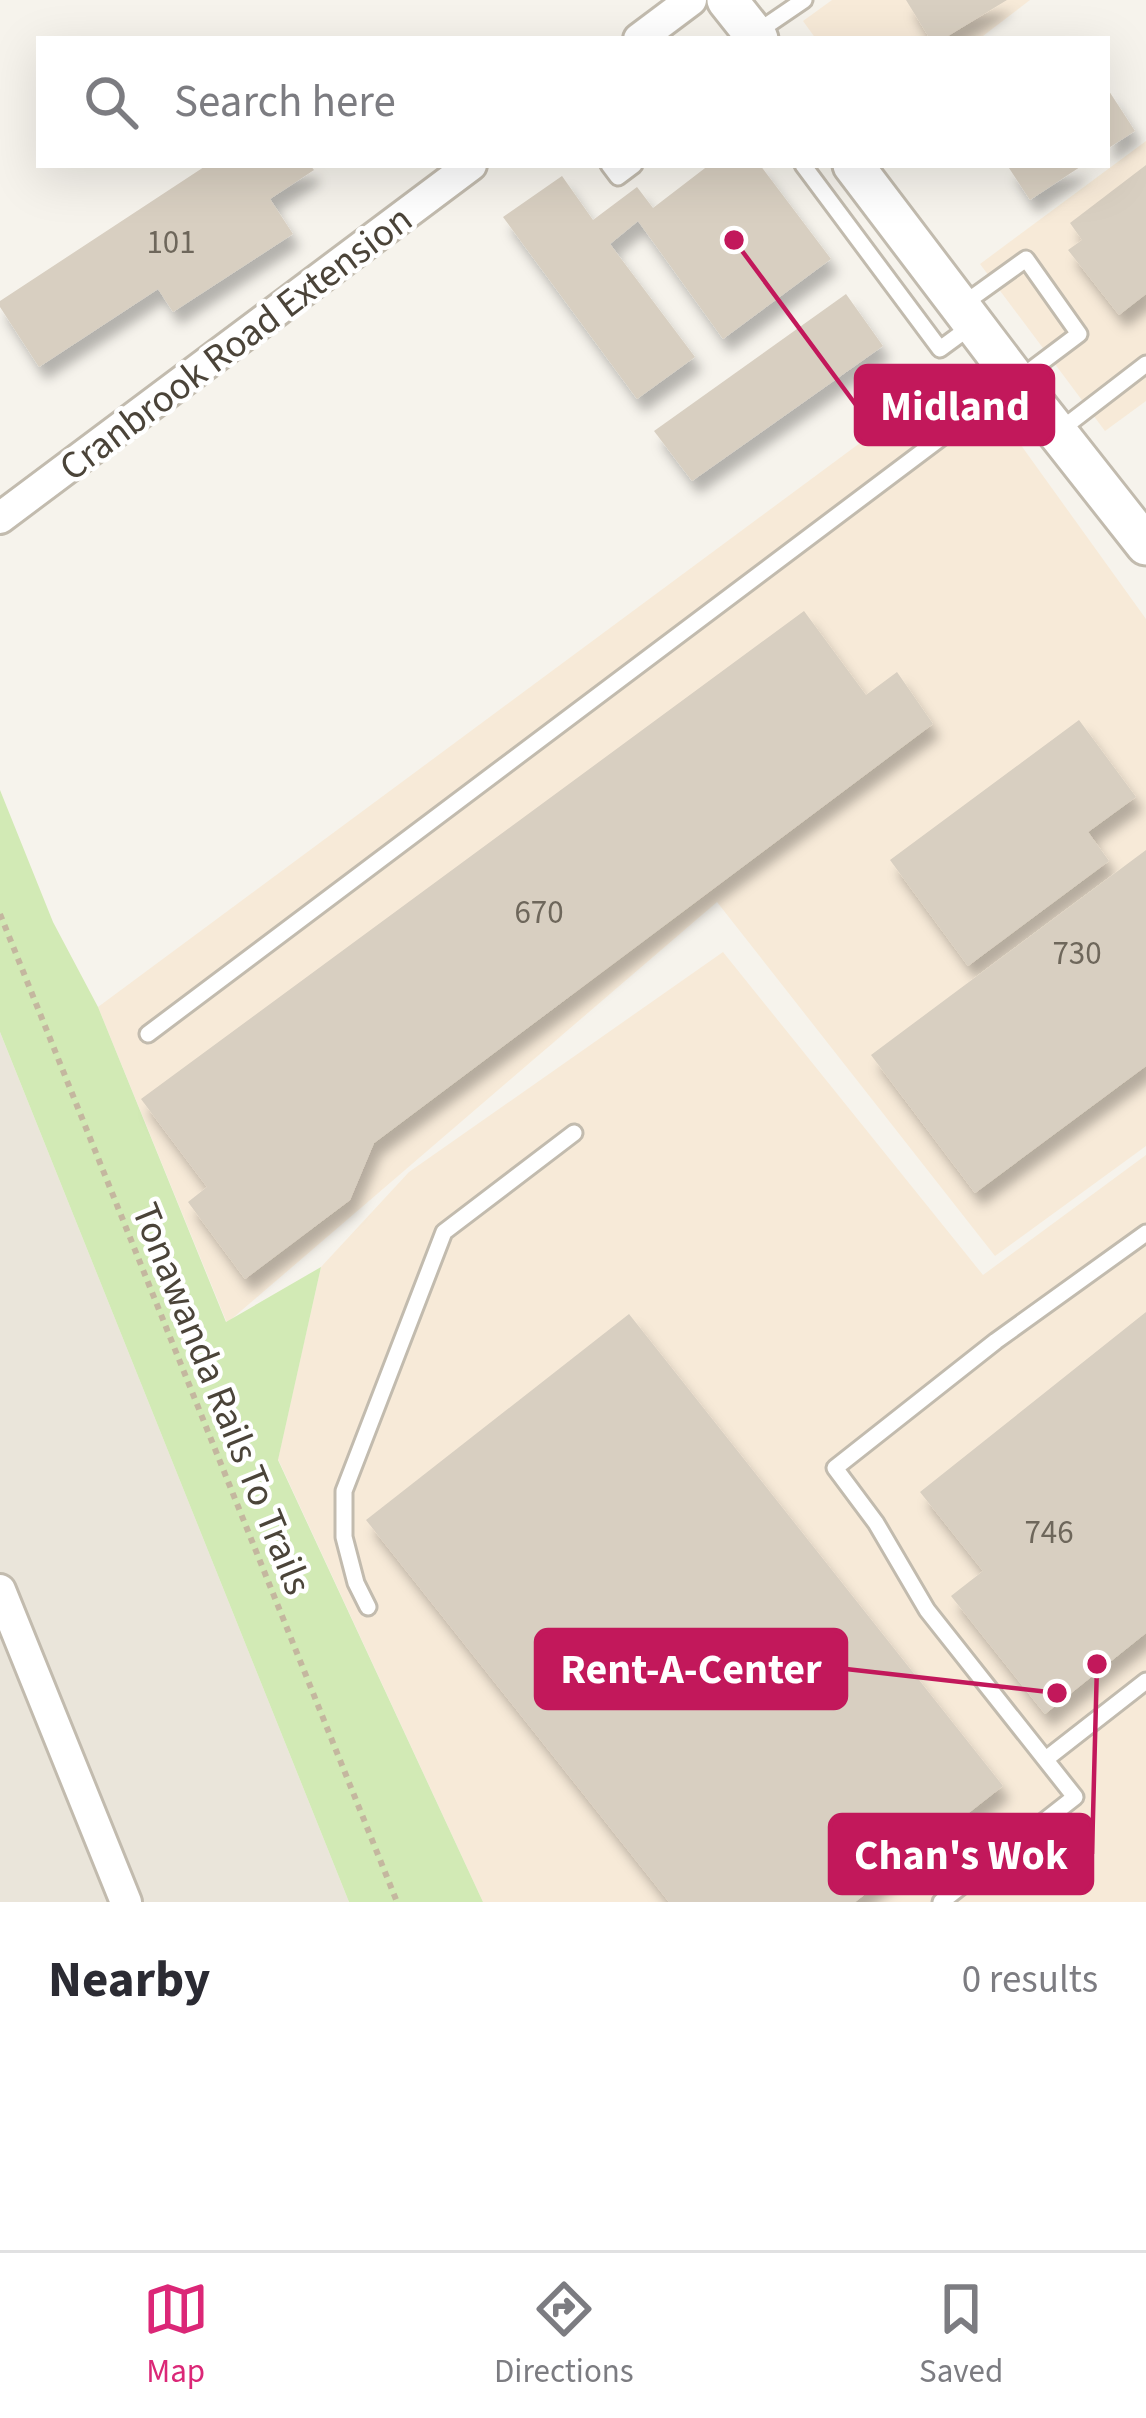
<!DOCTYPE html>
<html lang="en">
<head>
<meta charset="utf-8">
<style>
	body { margin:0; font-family:"Source Sans 3",sans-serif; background:#f2f2f3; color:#2b2b33 }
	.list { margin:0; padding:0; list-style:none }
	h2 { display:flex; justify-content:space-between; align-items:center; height:156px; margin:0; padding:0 48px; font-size:51px }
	h2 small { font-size:39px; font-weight:400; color:#7c7c81 }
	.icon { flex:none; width:66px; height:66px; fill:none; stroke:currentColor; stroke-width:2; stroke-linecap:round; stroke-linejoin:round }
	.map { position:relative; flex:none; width:1146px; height:1902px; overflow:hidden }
	.search { position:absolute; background:#fff; box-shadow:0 12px 48px #0002; left:36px; right:36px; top:36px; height:132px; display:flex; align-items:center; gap:30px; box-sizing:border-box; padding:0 42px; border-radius:0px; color:#7c7c81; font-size:45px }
	.sheet { height:348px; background:#fff }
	nav { display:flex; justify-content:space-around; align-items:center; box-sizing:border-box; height:168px; border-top:3px solid #e1e1e2; background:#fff; font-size:33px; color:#7c7c81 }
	nav a { display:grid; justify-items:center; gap:6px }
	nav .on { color:#db2777 }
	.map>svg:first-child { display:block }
	.residential { fill:#eae5da }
	.commercial { fill:#f7ead8 }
	.green { fill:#d2eab5 }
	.building { fill:#d8cfc1; filter:url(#shadow) }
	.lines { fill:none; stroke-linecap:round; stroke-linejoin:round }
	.service-casing { stroke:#c2bbae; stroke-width:21 }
	.minor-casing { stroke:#c2bbae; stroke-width:36 }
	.tertiary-casing { stroke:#c2bbae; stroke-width:45 }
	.path { stroke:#c4b79f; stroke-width:6; stroke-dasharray:6 6; stroke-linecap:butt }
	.service { stroke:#fff; stroke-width:15 }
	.minor { stroke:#fff; stroke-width:30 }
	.tertiary { stroke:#fff; stroke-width:39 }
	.labels { text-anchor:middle; stroke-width:9; stroke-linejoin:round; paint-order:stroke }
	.number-label { font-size:33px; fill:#6e675b }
	.street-label { font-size:39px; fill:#4b4439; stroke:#fff }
	.leader { fill:none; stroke:#c2185b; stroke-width:4.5 }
	.callout-dot { fill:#c2185b; stroke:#fff; stroke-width:4.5 }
	.callout { fill:#c2185b; stroke:#c2185b; stroke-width:4.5 }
	.callout-label { font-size:42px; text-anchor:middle; font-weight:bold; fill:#fff }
</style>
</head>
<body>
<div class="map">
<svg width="1146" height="1902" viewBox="0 0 1146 1902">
	<defs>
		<filter id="shadow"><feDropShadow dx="7" dy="13" stdDeviation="6" flood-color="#0004"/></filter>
	</defs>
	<rect width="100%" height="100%" fill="#f6f3ec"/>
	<polygon class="residential" points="0,1032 349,1902 0,1902"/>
	<g class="commercial">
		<polygon points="832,0 1030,0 979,39 816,39 803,21"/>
		<polygon points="1146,141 1146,401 1105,431 980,264"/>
		<polygon points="964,366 1146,619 1146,1146 995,1256 717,902 227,1323 98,1007"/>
		<polygon points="723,952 983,1275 1146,1155 1146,1902 483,1902 278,1459 321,1267 409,1172"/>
	</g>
	<polygon class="green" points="0,790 53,922 98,1007 226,1322 321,1267 278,1460 483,1902 349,1902 0,1032"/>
	<g class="building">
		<polygon points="906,0 1007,0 943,39 930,39"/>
		<polygon points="1107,88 1135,131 1107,149"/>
		<polygon points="207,165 310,165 314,170 270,199 293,234 173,312 158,289 39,367 0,307 0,301"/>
		<polygon points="709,165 760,165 831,259 723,339 638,221 610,244 695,357 637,399 503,217 562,176 593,220 637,187 653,208"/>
		<polygon points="1007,165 1083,165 1030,200"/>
		<polygon points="1146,165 1146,294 1119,315 1068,250 1082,240 1070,223"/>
		<polygon points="846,294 883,346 692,481 654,431"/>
		<polygon points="804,611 866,695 897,672 933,724 374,1143 350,1200 245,1279 188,1202 207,1187 141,1099"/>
		<polygon points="1079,720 1136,797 1088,832 1109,861 968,966 890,860"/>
		<polygon points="1146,850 1146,1066 975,1193 871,1055"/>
		<polygon points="1146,1312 1146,1633 1045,1714 951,1596 983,1571 920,1492"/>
		<polygon points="629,1314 1003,1786 855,1902 669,1902 366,1520"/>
	</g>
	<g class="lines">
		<g class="service-casing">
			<g id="service">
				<polyline points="757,32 804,0"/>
				<polyline points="609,165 618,177 634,165"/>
				<polyline points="803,165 940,349 970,327"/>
				<polyline points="1059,431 1146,364"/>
				<polyline points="148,1034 1079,334 1026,259 962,305"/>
				<polyline points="368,1607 356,1583 344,1537 344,1491 444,1232 574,1133"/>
				<polyline points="1046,1759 1146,1681"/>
				<polyline points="941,1902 1075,1797 927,1610 876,1523 835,1468 996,1341 1146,1233"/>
			</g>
		</g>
		<g class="minor-casing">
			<g id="minor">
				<polyline points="639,39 691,0"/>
				<polyline points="0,518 471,165"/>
				<polyline points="0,1590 126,1902"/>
			</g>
		</g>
		<g class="tertiary-casing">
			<g id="tertiary">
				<polyline points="727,0 758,39"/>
				<polyline points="853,165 1016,380 1146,545"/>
			</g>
		</g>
		<polyline class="path" points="0,914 397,1902"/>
		<use href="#service" class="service"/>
		<use href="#minor" class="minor"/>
		<use href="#tertiary" class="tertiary"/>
	</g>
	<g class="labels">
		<g class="number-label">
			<text x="171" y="253">101</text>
			<text x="539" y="923">670</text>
			<text x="1077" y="964">730</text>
			<text x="1049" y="1543">746</text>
		</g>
		<g class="street-label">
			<text transform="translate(235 342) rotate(-37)" y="14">Cranbrook Road Extension</text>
			<text transform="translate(223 1398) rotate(68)" y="14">Tonawanda Rails To Trails</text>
		</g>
	</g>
	<path class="leader" d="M734 240L856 405M1057 1693L846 1669M1097 1664L1092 1854"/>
	<g class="callout-dot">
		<circle cx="734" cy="240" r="12"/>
		<circle cx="1057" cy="1693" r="12"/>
		<circle cx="1097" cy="1664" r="12"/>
	</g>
	<g class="callout">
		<rect x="856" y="366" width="197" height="78" rx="12"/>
		<rect x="536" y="1630" width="310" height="78" rx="12"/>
		<rect x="830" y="1815" width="262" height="78" rx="12"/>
	</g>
	<g class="callout-label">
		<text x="955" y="420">Midland</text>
		<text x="691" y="1683">Rent-A-Center</text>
		<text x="961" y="1869">Chan's Wok</text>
	</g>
</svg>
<div class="search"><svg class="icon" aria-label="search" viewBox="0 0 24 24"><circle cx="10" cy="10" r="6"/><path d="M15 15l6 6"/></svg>Search here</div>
</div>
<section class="sheet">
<h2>Nearby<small>0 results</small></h2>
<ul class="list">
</ul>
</section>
<nav>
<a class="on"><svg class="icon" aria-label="map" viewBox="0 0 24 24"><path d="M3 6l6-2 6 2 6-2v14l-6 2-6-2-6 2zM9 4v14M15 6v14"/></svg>Map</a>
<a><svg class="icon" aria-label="directions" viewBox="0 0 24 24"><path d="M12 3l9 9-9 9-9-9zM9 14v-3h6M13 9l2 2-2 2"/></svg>Directions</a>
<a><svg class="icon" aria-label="saved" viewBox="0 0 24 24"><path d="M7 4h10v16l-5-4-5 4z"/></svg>Saved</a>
</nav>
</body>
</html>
